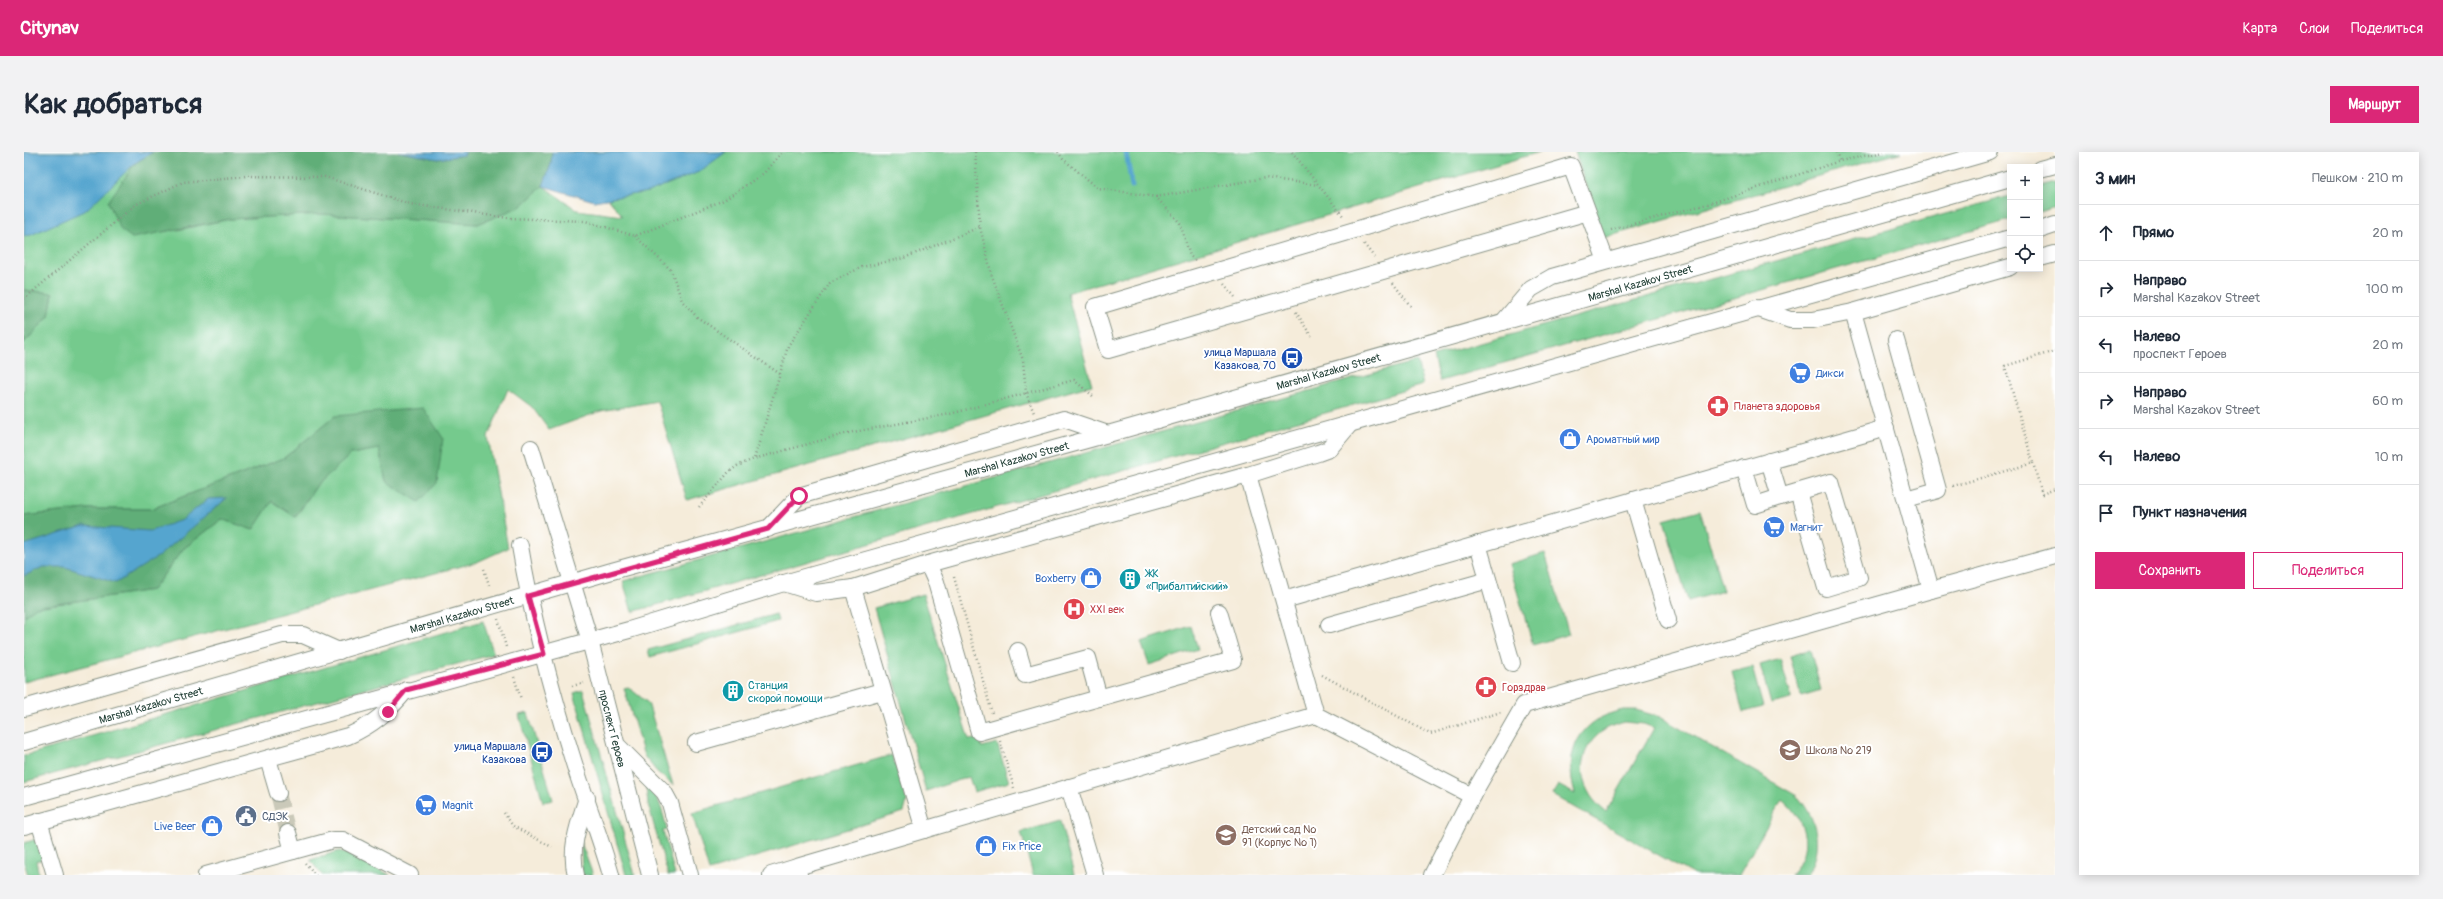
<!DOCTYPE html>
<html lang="ru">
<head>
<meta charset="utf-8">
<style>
	body { margin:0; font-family:Pangolin,sans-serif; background:#f2f2f3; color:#1f2937 }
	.controls { position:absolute; right:12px; top:12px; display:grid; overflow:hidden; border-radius:0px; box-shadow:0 2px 10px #0003 }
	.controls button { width:36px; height:36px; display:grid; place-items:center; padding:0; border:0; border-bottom:1px solid #e0e1e3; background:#fff; color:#1f2937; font:20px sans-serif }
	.stop { position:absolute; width:12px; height:12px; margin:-9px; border:3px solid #db2777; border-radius:50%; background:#fff }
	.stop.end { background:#db2777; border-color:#fff; box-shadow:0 1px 4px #0008 }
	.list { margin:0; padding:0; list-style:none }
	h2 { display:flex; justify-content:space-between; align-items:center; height:52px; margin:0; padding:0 16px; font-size:17px }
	h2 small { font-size:13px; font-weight:400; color:#747a83 }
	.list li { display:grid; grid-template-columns:26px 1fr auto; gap:12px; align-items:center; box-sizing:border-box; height:56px; padding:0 16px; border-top:1px solid #e0e1e3 }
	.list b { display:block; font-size:15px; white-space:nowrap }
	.list p { margin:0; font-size:13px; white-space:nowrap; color:#747a83 }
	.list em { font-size:13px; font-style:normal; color:#747a83 }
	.actions { display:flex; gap:8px; padding:12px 16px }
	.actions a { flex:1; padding:9px 0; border:1px solid #db2777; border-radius:0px; text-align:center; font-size:14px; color:#db2777 }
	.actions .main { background:#db2777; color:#fff }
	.icon { flex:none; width:22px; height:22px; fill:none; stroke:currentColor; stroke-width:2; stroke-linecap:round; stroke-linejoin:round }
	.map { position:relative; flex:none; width:2031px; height:723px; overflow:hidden; border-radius:0px }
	header { display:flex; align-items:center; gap:24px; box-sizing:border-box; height:56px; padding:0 20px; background:#db2777; color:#fff }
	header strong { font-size:19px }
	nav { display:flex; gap:22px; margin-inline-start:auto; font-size:14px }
	.intro { display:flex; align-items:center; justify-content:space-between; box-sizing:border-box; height:96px; padding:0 24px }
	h1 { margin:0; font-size:28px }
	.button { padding:10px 18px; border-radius:0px; background:#db2777; color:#fff; font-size:14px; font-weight:700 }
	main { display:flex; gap:24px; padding:0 24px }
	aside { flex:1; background:#fff; border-radius:0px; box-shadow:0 2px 10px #0003 }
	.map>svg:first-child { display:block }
	.green { fill:#75ca8d; stroke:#4a8460; fill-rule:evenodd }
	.forest { fill:#60ae78; stroke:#407656 }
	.water { fill:#55a5cf; stroke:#3a7182 }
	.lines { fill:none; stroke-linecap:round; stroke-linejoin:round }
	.stream { stroke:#55a5cf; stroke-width:5 }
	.minor-tunnel { stroke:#cac9b9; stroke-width:16; stroke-dasharray:16 8; stroke-linecap:butt }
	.minor-casing { stroke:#8a9487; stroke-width:18 }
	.path { stroke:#8a9487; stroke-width:2.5; stroke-dasharray:1 3; stroke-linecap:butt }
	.minor { stroke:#fff; stroke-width:16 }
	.route { stroke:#db2777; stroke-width:5 }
	.labels { text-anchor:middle; stroke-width:4; stroke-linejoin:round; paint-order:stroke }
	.street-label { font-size:11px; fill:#1f3d34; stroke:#fff }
	.transit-label { font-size:11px; fill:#164399; stroke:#fff; text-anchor:end }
	.shop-label { font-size:11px; fill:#366cbe; stroke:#fff; text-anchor:start }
	.health-label { font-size:11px; fill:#be3a42; stroke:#fff; text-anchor:start }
	.culture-label { font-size:11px; fill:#0d838f; stroke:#fff; text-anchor:start }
	.education-label { font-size:11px; fill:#785e54; stroke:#fff; text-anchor:start }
	.service-label { font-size:11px; fill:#4e5e75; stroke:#fff; text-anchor:start }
</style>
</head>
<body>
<header>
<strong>Citynav</strong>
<nav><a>Карта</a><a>Слои</a><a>Поделиться</a></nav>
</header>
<div class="intro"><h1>Как добраться</h1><a class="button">Маршрут</a></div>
<main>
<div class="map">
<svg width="2031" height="723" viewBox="0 0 2031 723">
	<rect width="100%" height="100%" fill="#fff"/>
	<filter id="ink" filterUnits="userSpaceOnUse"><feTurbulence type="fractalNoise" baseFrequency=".025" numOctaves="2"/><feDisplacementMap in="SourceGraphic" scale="8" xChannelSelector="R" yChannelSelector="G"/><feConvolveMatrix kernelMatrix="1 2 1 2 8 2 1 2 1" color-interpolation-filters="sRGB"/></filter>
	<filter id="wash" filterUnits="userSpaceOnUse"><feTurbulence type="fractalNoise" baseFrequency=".012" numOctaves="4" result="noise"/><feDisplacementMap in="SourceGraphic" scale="16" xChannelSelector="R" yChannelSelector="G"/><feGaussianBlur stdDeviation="0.9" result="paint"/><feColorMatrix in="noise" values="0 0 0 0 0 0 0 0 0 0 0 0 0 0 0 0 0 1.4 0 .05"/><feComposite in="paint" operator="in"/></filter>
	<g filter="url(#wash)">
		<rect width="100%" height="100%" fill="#f5ecda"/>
		<g class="green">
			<polygon points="0,0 129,0 111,11 149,79 206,67 298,62 454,72 497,54 519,34 553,58 599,64 543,0 1516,0 1043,141 1068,233 663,348 633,249 577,259 525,278 508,255 484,237 464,285 484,396 453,410 0,530 0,464 11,455 128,438 159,397 198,367 229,378 247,349 272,365 293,333 327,302 355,297 362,329 413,331 311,264 260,306 127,357 63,357 0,364 0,191 25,164 29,141 0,138"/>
			<polygon points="1551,0 1878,0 1579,86"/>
			<polygon points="2031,31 2031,55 2016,60 2016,35"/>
			<polygon points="1986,44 1986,68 1416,229 1410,204"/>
			<polygon points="1393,209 1399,233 608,460 599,429"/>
			<polygon points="1676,358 1699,439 1664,449 1640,368"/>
			<polygon points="1521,401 1545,482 1509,493 1485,412"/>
			<polygon points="899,442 945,588 955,586 958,595 973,591 985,630 950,640 945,625 902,639 850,456"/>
			<polygon points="752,462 754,469 626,505 624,498"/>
			<polygon points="459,469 470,502 0,630 0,604"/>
			<polygon points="1167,474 1174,497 1125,513 1117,490"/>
			<polygon points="1786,498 1797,538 1777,544 1766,504"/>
			<polygon points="1756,507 1768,547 1747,552 1736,513"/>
			<polygon points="1728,515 1739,555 1719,560 1708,520"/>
			<polygon points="604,535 624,551 649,633 633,620 620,604 600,536"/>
			<polygon points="559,538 611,723 602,723 550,541"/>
			<path d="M1599,558H1612L1636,565L1773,644C1794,667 1799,695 1783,723H1767C1790,698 1782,667 1758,647L1715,723H1670L1528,643L1534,633L1551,642C1539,600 1555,567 1599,558ZM1600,570L1620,572L1630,576L1582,660C1544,631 1553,581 1600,570Z"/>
			<polygon points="504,561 529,648 519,650 495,563"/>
			<polygon points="868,603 883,649 880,660 685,719 668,661"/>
			<path d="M622,635C635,639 640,666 643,678L639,679L651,723H644L624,652Z"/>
			<polygon points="1036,669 1050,723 1009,723 997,680"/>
			<polygon points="13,687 19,707 12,709 15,723 4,723 0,710 0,691"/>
			<polygon points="557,691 569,723 558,723"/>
			<polygon points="315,699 323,701 366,723 298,723 286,708"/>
		</g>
		<g class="forest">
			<polygon points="129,0 375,0 414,7 440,3 442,0 528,0 527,12 519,34 497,54 454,72 298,62 206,67 108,86 97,78 84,50 111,11"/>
			<polygon points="0,138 29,141 25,164 0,191"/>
			<polygon points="399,256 419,286 413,331 395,350 362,329 355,297 327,302 293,333 271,365 248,349 229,378 198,367 159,397 128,438 12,455 0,464 0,364 63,357 127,357 260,306 311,264"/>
		</g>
		<g class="water">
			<polygon points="0,0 129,0 111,11 62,58 7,83 0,84"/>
			<polygon points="375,0 442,0 440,3 414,7"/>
			<polygon points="528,0 702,0 675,20 624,40 570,49 519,34 527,12"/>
			<polygon points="203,346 135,404 92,431 41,415 19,415 0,424 0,393 60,374 126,379 158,368 184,347"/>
		</g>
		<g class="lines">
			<polyline class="stream" points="1102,0 1108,34"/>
		</g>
	</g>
	<g filter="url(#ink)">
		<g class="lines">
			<polyline class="minor-tunnel" points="254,641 264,681"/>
			<g class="minor-casing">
				<g id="minor">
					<polyline points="2016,17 2031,13"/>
					<polyline points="1564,60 1084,198 1071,155 1547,14 1582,109"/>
					<polyline points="2016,78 2031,73"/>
					<polyline points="2016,106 2031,102"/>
					<polyline points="1732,156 1766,168 1789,168 1829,160 1986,115"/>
					<polyline points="1829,160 1907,438 2031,404"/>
					<polyline points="1479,170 1507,137 1528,125 1966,0"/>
					<polyline points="1872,188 1914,338 1882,347"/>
					<path id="s1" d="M507,296L566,489L626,723"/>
					<polyline points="1745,309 1756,345 1807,330 1835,426 1802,436 1774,340"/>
					<polyline points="1720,316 1731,353 1756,345"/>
					<polyline points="1224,323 1292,563 1448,644"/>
					<polyline points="1609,348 1644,468"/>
					<polyline points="744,377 775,344 1040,267 1084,282"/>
					<polyline points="1454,392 1488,511"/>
					<path d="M496,394C508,466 527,538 549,608C561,647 576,684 587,723"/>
					<polyline points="904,412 912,430 955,580 1209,508 1195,460"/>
					<polyline points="760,431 792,441 829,436 904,412 1224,323 1294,301 1305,297 1326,272"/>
					<polyline points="829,436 900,678"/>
					<polyline points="1260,448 1862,276"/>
					<polyline points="1305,473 1464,428"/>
					<polyline points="994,499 1001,523 1064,506 1075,546"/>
					<polyline points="0,556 258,483 279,483 315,499"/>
					<path id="s2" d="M0,590L588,419L1084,282L1986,26"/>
					<polyline points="672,591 858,539"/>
					<polyline points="595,595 640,640 646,651 666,723"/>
					<polyline points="244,607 254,641"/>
					<polyline points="1045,635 1071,723"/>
					<polyline points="0,645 605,478 760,431 1986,86"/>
					<polyline points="15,669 31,723"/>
					<path d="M0,674L324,584C349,573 365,559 382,538"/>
					<polyline points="264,681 269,699"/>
					<polyline points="773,715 1292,563"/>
					<polyline points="182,723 309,688 319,688 386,723"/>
					<path d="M552,723C545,697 555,671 563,646"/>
					<polyline points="747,723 773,715 775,723"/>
					<polyline points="1408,723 1448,644 1500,553 1907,438"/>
				</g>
			</g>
			<g class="path">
				<polyline points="951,0 956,75 968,124 999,208 1002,241 1010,261"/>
				<polyline points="1034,0 1039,7 1074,36 1132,45 1156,71 1166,104 1172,109"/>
				<polyline points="1268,0 1320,65"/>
				<polyline points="1812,0 1816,9"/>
				<polyline points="1132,45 1241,26 1294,33"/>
				<polyline points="1587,78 1687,51 1816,9 1860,0"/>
				<polyline points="611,84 647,118 658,149 673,165 756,222 730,307"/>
				<polyline points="1340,92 1350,105"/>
				<polyline points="1369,131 1388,156"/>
				<polyline points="1200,132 1211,145"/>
				<polyline points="0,147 111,53 159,30 222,24 301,25 386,52 484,66 561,69 611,84 700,48 740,21 758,0"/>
				<polyline points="1272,160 1287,184"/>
				<polyline points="756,222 764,194 806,131 838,115 880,106 956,75"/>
				<polyline points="2009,311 2018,342 2031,337"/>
				<polyline points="1929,334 2009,311 1981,214 2031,199"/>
				<polyline points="675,355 704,321 713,314 730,307 824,281 926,262 1050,228 1070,245"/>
				<polyline points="460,417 466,436"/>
				<polyline points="930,425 968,561"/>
				<polyline points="474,467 482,495"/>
				<polyline points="1298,523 1406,582 1477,560"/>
				<polyline points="490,525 497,547"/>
				<polyline points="548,534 560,531"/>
				<polyline points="976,589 990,636"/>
				<polyline points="480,661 489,674 528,695"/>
				<polyline points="281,711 292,723"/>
			</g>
			<use href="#minor" class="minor"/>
		</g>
	</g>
	<g class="lines" filter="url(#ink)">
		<polyline class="route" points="364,560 382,538 520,502 504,444 744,377 775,344"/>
	</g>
	<defs>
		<g id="bus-disc" transform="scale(1.15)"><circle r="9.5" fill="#1a4fb4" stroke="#fff"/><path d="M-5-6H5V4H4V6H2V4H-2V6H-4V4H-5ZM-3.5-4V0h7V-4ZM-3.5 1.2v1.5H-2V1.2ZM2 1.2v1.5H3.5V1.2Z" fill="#fff"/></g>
		<g id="supermarket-disc" transform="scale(1.15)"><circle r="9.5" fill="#3f7fe0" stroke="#fff"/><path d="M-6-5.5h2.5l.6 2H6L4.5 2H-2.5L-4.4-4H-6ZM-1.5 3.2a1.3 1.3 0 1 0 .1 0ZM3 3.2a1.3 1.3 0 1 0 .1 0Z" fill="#fff"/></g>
		<g id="pharmacy-disc" transform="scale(1.15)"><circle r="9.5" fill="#e0444e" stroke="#fff"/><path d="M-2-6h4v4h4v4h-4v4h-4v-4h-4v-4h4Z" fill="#fff"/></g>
		<g id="shop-disc" transform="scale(1.15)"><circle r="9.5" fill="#3f7fe0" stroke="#fff"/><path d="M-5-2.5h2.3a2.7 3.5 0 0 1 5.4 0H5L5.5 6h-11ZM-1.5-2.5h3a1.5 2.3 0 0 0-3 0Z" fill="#fff"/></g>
		<g id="building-disc" transform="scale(1.15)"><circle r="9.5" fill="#0f9aa8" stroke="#fff"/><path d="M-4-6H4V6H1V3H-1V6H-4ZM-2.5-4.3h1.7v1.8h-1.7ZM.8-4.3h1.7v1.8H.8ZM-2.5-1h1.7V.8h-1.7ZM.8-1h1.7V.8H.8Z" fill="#fff"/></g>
		<g id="hospital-disc" transform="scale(1.15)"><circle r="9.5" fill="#e0444e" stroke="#fff"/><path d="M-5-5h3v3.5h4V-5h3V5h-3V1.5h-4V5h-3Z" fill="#fff"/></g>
		<g id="school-disc" transform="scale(1.15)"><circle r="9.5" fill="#8d6e63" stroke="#fff"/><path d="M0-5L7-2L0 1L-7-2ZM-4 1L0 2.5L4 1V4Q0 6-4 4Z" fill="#fff"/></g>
		<g id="civic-disc" transform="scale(1.15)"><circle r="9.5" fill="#5c6f8a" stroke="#fff"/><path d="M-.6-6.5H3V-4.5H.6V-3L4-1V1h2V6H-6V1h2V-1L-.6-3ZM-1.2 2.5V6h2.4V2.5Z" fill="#fff"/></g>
	</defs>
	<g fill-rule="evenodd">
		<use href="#bus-disc" x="1268" y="206"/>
		<use href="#supermarket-disc" x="1776" y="221"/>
		<use href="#pharmacy-disc" x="1694" y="254"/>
		<use href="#shop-disc" x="1546" y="287"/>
		<use href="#supermarket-disc" x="1750" y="375"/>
		<use href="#shop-disc" x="1067" y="426"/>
		<use href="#building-disc" x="1106" y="427"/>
		<use href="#hospital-disc" x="1050" y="457"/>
		<use href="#pharmacy-disc" x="1462" y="535"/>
		<use href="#building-disc" x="709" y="539"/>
		<use href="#school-disc" x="1766" y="598"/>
		<use href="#bus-disc" x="518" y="600"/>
		<use href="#supermarket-disc" x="402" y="653"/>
		<use href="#civic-disc" x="222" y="664"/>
		<use href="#shop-disc" x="188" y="674"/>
		<use href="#school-disc" x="1202" y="683"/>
		<use href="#shop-disc" x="962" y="694"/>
	</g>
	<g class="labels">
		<g class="street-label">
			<text dy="4" stroke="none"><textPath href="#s2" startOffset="1680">Marshal Kazakov Street</textPath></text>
			<text dy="4" stroke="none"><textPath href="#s2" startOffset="1356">Marshal Kazakov Street</textPath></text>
			<text dy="4" stroke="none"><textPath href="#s2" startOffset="1032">Marshal Kazakov Street</textPath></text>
			<text dy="4" stroke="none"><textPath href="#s2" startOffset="456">Marshal Kazakov Street</textPath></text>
			<text dy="4" stroke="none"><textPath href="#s2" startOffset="132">Marshal Kazakov Street</textPath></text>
			<text dy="4" stroke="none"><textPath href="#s1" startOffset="292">проспект Героев</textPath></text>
		</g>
		<g class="transit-label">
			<text x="1252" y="204">улица Маршала<tspan x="1252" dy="13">Казакова, 70</tspan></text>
			<text x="502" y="598">улица Маршала<tspan x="502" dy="13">Казакова</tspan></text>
		</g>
		<g class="shop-label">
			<text x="1792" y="225">Дикси</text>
			<text x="1562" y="291">Ароматный мир</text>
			<text x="1766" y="379">Магнит</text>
			<text x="1052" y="430" text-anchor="end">Boxberry</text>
			<text x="418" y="657">Magnit</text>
			<text x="172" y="678" text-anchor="end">Live Beer</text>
			<text x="978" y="698">Fix Price</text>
		</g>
		<g class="health-label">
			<text x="1710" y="258">Планета здоровья</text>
			<text x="1066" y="461">XXI век</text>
			<text x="1478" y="539">Горздрав</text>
		</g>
		<g class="culture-label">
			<text x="1122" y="425">ЖК<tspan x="1122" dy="13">«Прибалтийский»</tspan></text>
			<text x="724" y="537">Станция<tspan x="724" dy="13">скорой помощи</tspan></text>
		</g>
		<g class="education-label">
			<text x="1782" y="602">Школа № 219</text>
			<text x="1218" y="681">Детский сад №<tspan x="1218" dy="13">91 (Корпус № 1)</tspan></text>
		</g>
		<g class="service-label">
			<text x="238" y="668">СДЭК</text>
		</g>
	</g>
</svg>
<div class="controls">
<button>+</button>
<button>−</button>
<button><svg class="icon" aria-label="locate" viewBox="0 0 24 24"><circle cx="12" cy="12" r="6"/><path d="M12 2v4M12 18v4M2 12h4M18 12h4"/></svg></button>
</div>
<div class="stop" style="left:775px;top:344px"></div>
<div class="stop end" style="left:364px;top:560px"></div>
</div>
<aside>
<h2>3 мин<small>Пешком · 210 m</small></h2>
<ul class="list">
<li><svg class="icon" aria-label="ahead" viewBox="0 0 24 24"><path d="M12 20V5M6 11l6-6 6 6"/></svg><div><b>Прямо</b></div><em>20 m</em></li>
<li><svg class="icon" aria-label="right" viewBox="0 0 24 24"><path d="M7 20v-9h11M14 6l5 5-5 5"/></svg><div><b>Направо</b><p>Marshal Kazakov Street</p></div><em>100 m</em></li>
<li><svg class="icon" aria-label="left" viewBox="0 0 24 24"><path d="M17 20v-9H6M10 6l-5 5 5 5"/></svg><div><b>Налево</b><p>проспект Героев</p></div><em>20 m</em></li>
<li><svg class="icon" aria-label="right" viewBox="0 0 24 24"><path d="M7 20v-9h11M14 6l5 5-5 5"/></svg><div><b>Направо</b><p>Marshal Kazakov Street</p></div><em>60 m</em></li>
<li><svg class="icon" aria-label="left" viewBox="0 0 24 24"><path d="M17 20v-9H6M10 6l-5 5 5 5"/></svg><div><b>Налево</b></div><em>10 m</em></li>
<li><svg class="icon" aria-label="arrive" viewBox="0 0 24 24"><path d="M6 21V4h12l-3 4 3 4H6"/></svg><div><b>Пункт назначения</b></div></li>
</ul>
<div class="actions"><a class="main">Сохранить</a><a>Поделиться</a></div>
</aside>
</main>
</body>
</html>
